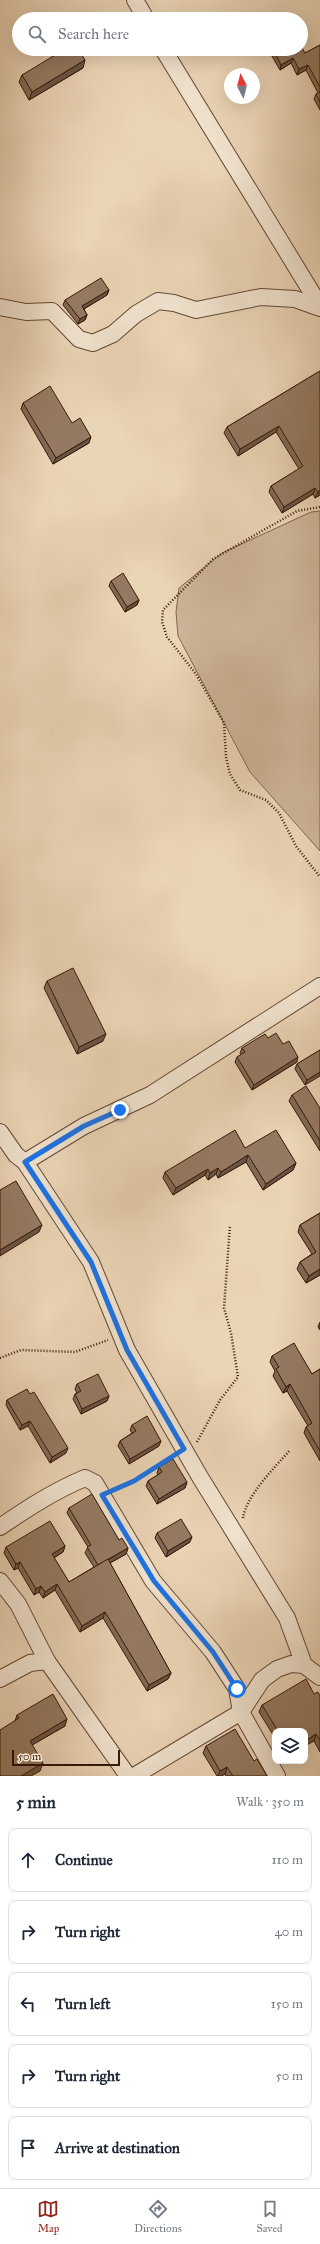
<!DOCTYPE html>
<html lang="en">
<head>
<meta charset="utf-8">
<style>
	body { margin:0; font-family:"IM FELL Great Primer",serif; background:#f6f6f7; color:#1f2937 }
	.controls { position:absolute; right:12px; bottom:12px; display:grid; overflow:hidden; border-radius:8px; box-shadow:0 4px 16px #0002 }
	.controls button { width:36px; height:36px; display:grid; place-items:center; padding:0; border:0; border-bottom:1px solid #e0e1e3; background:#fff; color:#1f2937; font:20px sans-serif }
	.compass { position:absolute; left:224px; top:68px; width:36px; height:36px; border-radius:50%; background:#fff; box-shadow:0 4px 16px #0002; rotate:353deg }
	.scale { position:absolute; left:12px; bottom:10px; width:108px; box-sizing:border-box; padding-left:4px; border:2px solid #381807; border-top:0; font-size:11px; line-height:14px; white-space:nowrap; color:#381807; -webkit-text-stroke:3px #f2e4d0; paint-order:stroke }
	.stop { position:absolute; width:12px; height:12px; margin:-9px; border:3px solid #1a73e8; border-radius:50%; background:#fff }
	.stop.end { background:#1a73e8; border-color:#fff; box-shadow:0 1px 4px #0008 }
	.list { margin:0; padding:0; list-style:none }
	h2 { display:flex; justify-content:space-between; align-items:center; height:52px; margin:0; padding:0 16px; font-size:17px }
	h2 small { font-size:13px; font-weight:400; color:#747a83 }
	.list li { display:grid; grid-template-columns:26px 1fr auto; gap:12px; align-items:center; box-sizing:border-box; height:64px; margin:0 8px 8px; padding:0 8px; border:1px solid #e0e1e3; border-radius:8px }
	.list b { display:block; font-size:15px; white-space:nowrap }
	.list em { font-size:13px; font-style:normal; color:#747a83 }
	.icon { flex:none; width:22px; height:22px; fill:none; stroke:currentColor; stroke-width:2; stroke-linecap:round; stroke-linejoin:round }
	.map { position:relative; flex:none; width:320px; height:1776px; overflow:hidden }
	.search { position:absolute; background:#fff; box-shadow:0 4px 16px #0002; left:12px; right:12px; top:12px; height:44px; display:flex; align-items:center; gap:10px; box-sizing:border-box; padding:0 14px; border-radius:22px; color:#747a83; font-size:15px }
	.sheet { height:412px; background:#fff }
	nav { display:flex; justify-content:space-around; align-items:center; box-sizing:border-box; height:56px; border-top:1px solid #e0e1e3; background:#fff; font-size:11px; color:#747a83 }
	nav a { display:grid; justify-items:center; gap:2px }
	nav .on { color:#8f2418 }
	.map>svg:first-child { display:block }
	.green { fill:#cdb599; stroke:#826650 }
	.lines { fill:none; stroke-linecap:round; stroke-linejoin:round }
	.minor-casing { stroke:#654733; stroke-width:18 }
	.path { stroke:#381807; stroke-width:2.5; stroke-dasharray:1 2; stroke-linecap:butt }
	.minor { stroke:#f2e4d0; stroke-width:16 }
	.wall { fill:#806955; stroke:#381807 }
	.shaded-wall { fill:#685545; stroke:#381807 }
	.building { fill:#957a63; stroke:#381807 }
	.route { stroke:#1a73e8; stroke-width:5 }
</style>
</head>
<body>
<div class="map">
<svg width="320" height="1776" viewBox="0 0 320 1776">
	<rect width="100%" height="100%" fill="#ebd5b7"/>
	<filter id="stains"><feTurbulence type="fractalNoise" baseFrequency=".005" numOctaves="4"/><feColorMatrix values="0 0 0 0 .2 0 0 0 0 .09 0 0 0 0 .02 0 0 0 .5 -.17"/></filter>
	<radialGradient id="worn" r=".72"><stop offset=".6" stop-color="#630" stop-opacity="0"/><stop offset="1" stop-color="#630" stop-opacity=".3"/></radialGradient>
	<polygon class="green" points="320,511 320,851 250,772 178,636 176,612 179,588 222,553 311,512"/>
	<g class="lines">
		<g class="minor-casing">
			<g id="minor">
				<polyline points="135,0 146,19"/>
				<polyline points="163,49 320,306"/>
				<polyline points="0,307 26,312 52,311 79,339 93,343 113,334 136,314 158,301 174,303 196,310 261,297 295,299 320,308"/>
				<polyline points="0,1132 16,1155 25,1162 91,1262 127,1350 200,1477 287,1618 304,1665 320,1677"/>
				<polyline points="25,1162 84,1126 150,1095 320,986"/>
				<path d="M0,1527C28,1508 54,1491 85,1478L95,1483L153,1581L213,1652L237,1689L241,1712L277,1776"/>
				<polyline points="0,1581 18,1604 47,1661"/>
				<polyline points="0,1679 30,1663 47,1661 128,1776"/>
				<polyline points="134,1776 241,1712 262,1680 277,1669 291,1664 304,1665"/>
			</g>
		</g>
		<g class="path">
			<polyline points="320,507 297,511 213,559 163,610 162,622 167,637 196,674 224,723 226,757 230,774 240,790 266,800 279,813 296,846 320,877"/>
			<polyline points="0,1358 21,1350 75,1352 108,1340"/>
			<polyline points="197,1442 220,1400 238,1377 231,1333 224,1308 230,1225"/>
			<polyline points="115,1489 134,1481 171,1457"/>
			<path d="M243,1518C246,1496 275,1467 290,1450"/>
		</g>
		<use href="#minor" class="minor"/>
	</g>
	<g class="wall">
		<polygon points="320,45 320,110 314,99 316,94 318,93 306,70 297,75 291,63 280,70 269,51 270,49 301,49 305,53"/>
		<polygon points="83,68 29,100 19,82 22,75"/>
		<polygon points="109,290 107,295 84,309 87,315 85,320 78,324 63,305 65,300"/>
		<polygon points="320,371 320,495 315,498 313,494 282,513 269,492 271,486 299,469 276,432 238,456 224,433 227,427"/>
		<polygon points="23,403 72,423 89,443 53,464 21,409"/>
		<polygon points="111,581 139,600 137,605 125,612 109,586"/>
		<polygon points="47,981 103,1041 77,1054 44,988"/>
		<polygon points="268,1038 283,1044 297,1062 252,1090 235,1062 237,1057 241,1055 240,1053 242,1048"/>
		<polygon points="320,1050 305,1085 295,1069 297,1064"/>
		<polygon points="292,1095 320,1108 320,1151 289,1101"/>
		<polygon points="245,1148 296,1163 293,1170 263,1190 246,1162 218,1178 216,1174 208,1180 205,1175 173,1195 163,1178 165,1172"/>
		<polygon points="320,1213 320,1275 306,1283 297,1269 300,1262 312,1254 298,1232 300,1225"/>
		<polygon points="320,1322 320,1330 318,1327"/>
		<polygon points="272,1356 312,1374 320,1369 320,1461 304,1433 306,1427 308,1426 287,1391 283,1393 273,1376 275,1371 270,1362"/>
		<polygon points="77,1384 109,1396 107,1401 81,1414 73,1399 75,1394 77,1393 75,1389"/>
		<polygon points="30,1394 66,1453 50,1463 28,1426 20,1430 6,1405 7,1400"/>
		<polygon points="132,1425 159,1446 129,1464 118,1446 120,1441 132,1433 130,1430"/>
		<polygon points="159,1467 187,1482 185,1488 157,1504 146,1486 148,1481 158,1475 157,1473"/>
		<polygon points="69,1508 119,1540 128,1548 126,1554 110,1563 171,1673 168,1679 147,1691 103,1618 80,1632 55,1590 43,1598 39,1592 34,1595 18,1568 14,1570 4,1553 6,1547 65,1546 63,1552 54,1558 69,1582 94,1567 85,1553 88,1547 67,1513"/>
		<polygon points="157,1533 190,1542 166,1557 155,1538"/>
		<polygon points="314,1694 320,1696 320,1752 314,1741 305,1731 275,1731 275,1738 259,1712 262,1705"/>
		<polygon points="17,1715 65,1726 32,1745 40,1771 15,1721"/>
		<polygon points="206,1746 254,1761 267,1776 226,1776 225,1774 221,1776 217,1776 203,1753"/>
	</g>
	<g class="shaded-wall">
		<polygon points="293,58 291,63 280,70 281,65"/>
		<polygon points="85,60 83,68 29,100 32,92"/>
		<polygon points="308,65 306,70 297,75 299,69"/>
		<polygon points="109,290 107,295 80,311 82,306"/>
		<polygon points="87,315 85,320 78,324 80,319"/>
		<polygon points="279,426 276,432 238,456 240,449"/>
		<polygon points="91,437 89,443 53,464 56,458"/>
		<polygon points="315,488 313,494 282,513 284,507"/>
		<polygon points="320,490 320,495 315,498 318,492"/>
		<polygon points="139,600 137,605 125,612 127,607"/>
		<polygon points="106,1034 103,1041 77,1054 79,1047"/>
		<polygon points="298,1057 297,1062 252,1090 254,1085"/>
		<polygon points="320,1072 320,1076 305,1085 307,1080"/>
		<polygon points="248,1155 246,1162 218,1178 221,1172"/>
		<polygon points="296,1163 293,1170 263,1190 266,1184"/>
		<polygon points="218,1168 216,1174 208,1180 210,1173"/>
		<polygon points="208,1169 205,1175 173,1195 176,1188"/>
		<polygon points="42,1225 39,1232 0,1256 0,1250"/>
		<polygon points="320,1269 320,1275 306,1283 309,1276"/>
		<polygon points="290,1384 287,1391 283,1393 286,1387"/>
		<polygon points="109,1396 107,1401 81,1414 82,1409"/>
		<polygon points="30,1421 28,1426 20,1430 22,1425"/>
		<polygon points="161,1441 159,1446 129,1464 130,1459"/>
		<polygon points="68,1448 66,1453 50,1463 52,1457"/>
		<polygon points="187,1482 185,1488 157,1504 159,1499"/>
		<polygon points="192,1537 190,1542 166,1557 168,1551"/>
		<polygon points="65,1546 63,1552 50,1560 52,1554"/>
		<polygon points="128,1548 126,1554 96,1571 98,1566"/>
		<polygon points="20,1562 18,1568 14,1570 16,1564"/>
		<polygon points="57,1584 55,1590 43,1598 45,1592"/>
		<polygon points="41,1586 39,1592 34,1595 36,1589"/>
		<polygon points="105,1612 103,1618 80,1632 82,1626"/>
		<polygon points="171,1673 168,1679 147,1691 149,1685"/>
		<polygon points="67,1719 65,1726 27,1748 30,1741"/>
		<polygon points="316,1734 314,1741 305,1746 305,1741"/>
		<polygon points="43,1763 40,1771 31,1776 21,1776"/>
		<polygon points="227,1767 225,1774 221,1776 218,1776 220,1771"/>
	</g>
	<g class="building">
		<polygon points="320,45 320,87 308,65 299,69 293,58 281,65 273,49 301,49 301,46 305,53"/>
		<polygon points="65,49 78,49 85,60 32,92 22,75"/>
		<polygon points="320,92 320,102 316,94"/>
		<polygon points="101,278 109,290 82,306 87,315 80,319 65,300"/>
		<polygon points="320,371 320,490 318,492 315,488 284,507 271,486 303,466 279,426 240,449 227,427"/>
		<polygon points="50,386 72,423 80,418 91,437 56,458 23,403"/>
		<polygon points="123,573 139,600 127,607 111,581"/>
		<polygon points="73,968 106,1034 79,1047 47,981"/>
		<polygon points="276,1033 283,1044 289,1041 298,1057 254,1085 237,1057 245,1052 242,1048 255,1040 265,1034 268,1038"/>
		<polygon points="320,1050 320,1072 307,1080 297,1064"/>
		<polygon points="306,1086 320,1108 320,1141 292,1095"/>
		<polygon points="235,1130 245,1148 276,1130 296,1163 266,1184 248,1155 221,1172 218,1168 210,1173 208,1169 176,1188 165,1172"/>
		<polygon points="16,1181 42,1225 0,1250 0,1190"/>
		<polygon points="320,1213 320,1269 309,1276 300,1262 316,1252 300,1225"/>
		<polygon points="294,1343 312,1374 320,1369 320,1451 306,1427 312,1423 290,1384 286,1387 276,1369 279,1367 272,1356"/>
		<polygon points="98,1374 109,1396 82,1409 75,1394 81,1391 77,1384"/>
		<polygon points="27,1389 30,1394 34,1392 68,1448 52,1457 30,1421 22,1425 7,1400"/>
		<polygon points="147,1416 161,1441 130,1459 120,1441 136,1431 132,1425"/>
		<polygon points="173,1459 187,1482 159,1499 148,1481 162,1472 159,1467"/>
		<polygon points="92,1494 119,1540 122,1538 128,1548 98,1565 87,1547 91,1545 69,1508"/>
		<polygon points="181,1519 192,1537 168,1551 157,1533"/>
		<polygon points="50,1521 65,1546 52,1554 69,1582 108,1559 171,1673 149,1685 105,1612 82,1626 57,1584 45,1592 41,1586 36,1589 20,1562 16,1564 6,1547"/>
		<polygon points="306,1679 314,1694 318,1692 320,1696 320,1740 316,1734 305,1741 305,1731 278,1731 262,1705"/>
		<polygon points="53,1694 67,1719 30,1741 43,1763 21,1776 0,1776 0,1730 19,1718 17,1715"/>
		<polygon points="235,1729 254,1761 257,1759 267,1776 233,1776 227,1767 220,1771 206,1746"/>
	</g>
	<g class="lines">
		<polyline class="route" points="120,1110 84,1126 25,1162 91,1262 127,1350 184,1449 134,1481 102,1495 154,1581 213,1652 237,1689"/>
	</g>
	<rect width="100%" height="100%" filter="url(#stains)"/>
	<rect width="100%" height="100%" fill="url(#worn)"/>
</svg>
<div class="controls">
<button><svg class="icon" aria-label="layers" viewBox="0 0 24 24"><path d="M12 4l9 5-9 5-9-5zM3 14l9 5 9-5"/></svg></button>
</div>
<svg class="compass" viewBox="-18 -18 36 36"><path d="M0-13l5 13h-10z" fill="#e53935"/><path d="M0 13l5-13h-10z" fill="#747a83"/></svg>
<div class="scale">50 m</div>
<div class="stop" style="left:237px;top:1689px"></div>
<div class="stop end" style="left:120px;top:1110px"></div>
<div class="search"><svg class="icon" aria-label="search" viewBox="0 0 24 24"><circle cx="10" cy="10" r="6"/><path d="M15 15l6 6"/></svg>Search here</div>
</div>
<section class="sheet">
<h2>5 min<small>Walk · 350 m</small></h2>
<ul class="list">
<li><svg class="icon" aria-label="ahead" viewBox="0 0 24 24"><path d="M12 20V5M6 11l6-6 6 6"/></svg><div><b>Continue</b></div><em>110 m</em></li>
<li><svg class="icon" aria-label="right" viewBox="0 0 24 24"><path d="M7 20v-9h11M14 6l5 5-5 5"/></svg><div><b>Turn right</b></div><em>40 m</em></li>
<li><svg class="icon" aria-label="left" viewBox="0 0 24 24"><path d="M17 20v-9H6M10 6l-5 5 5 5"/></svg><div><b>Turn left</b></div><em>150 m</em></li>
<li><svg class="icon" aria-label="right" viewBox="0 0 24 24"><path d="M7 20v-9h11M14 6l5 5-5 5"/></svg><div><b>Turn right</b></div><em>50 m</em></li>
<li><svg class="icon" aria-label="arrive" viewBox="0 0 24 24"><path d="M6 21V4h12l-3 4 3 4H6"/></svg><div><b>Arrive at destination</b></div></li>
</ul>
</section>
<nav>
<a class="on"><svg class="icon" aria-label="map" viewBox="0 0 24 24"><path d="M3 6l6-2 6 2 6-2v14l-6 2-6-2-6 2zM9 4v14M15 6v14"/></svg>Map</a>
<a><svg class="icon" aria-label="directions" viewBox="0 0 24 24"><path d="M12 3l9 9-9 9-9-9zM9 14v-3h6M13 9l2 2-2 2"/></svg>Directions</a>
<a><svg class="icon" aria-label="saved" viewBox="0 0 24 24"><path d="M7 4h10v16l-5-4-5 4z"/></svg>Saved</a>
</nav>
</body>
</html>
